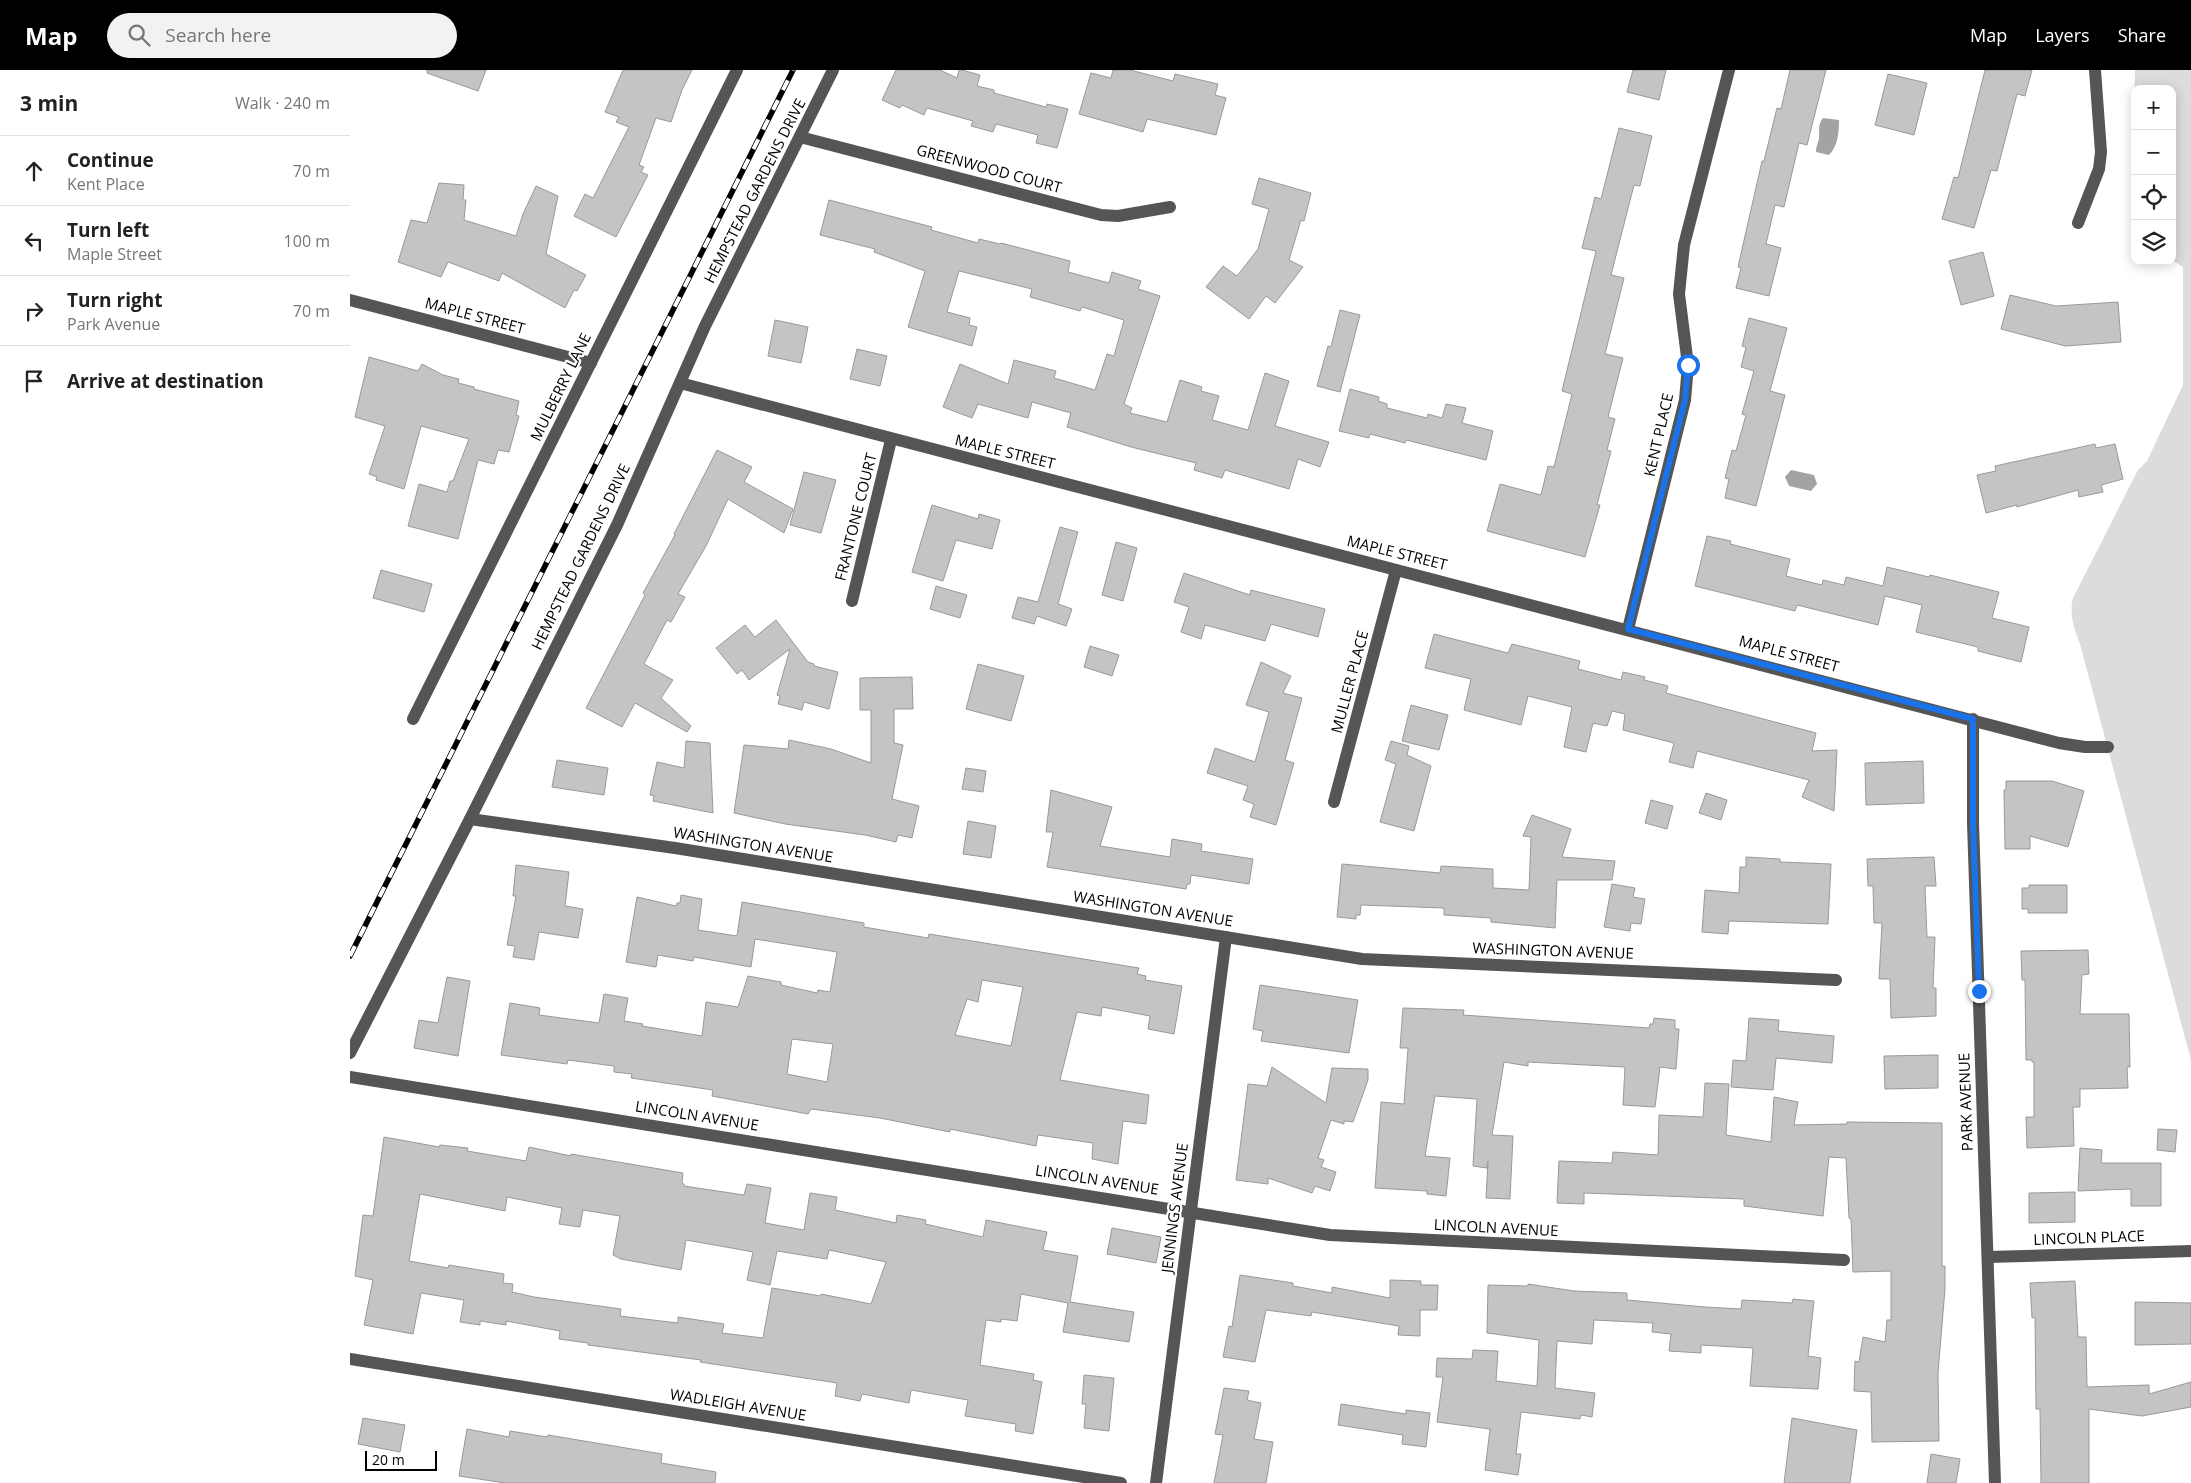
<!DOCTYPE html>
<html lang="en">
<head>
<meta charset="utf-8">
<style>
	body { margin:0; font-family:"Open Sans",sans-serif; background:#f2f2f2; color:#222 }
	.controls { position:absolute; right:15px; top:15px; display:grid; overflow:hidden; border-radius:10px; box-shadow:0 2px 12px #0003 }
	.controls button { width:45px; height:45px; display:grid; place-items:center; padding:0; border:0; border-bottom:1px solid #e0e0e0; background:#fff; color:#222; font:25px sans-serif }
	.scale { position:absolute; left:15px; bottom:12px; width:72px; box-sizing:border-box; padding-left:5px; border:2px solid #000; border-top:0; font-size:14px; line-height:18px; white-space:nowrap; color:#000; -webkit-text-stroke:4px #fff; paint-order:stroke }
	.stop { position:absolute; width:15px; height:15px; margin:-11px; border:4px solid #1a73e8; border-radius:50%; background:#fff }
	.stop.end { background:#1a73e8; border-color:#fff; box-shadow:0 1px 5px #0008 }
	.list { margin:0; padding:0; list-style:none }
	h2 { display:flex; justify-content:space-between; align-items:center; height:65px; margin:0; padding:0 20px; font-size:21px }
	h2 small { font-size:16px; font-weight:400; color:#767676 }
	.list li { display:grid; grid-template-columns:32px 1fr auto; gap:15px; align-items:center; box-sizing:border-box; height:70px; padding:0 20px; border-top:1px solid #e0e0e0 }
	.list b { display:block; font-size:19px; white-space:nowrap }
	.list p { margin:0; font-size:16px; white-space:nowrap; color:#767676 }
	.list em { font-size:16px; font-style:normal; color:#767676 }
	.icon { flex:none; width:28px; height:28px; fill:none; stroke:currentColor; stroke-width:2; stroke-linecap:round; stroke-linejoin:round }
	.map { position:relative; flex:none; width:1841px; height:1413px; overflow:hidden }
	header { display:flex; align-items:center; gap:30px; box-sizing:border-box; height:70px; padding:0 25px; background:#000; color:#fff }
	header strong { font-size:24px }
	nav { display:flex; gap:28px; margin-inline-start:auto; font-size:18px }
	.search { width:350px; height:45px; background:#f2f2f2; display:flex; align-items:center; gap:12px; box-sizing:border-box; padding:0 18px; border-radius:28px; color:#767676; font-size:19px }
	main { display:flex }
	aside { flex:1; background:#fff }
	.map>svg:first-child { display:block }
	.green { fill:#dcdcdc }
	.water { fill:#a3a3a3 }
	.building { fill:#c4c4c4; stroke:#999; fill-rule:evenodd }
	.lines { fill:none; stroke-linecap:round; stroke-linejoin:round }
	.minor { stroke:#555; stroke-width:12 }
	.rail-casing { stroke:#000; stroke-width:5.5 }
	.rail { stroke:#fff; stroke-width:4; stroke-dasharray:11; stroke-linecap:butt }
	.route { stroke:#1a73e8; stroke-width:6 }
	.labels { text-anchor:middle; stroke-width:4.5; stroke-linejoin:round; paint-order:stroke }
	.street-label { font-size:15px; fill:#000; stroke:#fff }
</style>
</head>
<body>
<header>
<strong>Map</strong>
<div class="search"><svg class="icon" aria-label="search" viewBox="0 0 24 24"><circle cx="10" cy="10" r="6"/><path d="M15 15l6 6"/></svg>Search here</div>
<nav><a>Map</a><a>Layers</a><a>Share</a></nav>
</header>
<main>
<aside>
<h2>3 min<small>Walk · 240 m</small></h2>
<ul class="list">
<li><svg class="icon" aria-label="ahead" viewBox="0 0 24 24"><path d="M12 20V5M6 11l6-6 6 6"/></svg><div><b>Continue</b><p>Kent Place</p></div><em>70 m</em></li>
<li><svg class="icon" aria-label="left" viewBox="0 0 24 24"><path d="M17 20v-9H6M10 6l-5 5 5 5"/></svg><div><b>Turn left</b><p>Maple Street</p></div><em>100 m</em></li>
<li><svg class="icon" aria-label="right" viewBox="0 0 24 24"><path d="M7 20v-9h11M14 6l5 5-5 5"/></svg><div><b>Turn right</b><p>Park Avenue</p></div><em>70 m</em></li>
<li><svg class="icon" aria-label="arrive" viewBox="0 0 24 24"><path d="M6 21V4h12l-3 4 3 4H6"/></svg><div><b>Arrive at destination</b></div></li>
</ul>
</aside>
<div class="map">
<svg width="1841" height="1413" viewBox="0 0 1841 1413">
	<rect width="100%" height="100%" fill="#fff"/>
	<path class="green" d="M1785,0H1841V990L1730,574C1724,558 1719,544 1723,528L1788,400L1797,391L1833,315V197L1822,190V19H1785V168L1781,165Z"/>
	<g class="water">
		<path d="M1473,48L1489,50C1489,62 1488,76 1479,85L1466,82C1466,77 1467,75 1469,69C1470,61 1467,56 1473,48Z"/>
		<polygon points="1441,400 1464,405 1467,414 1461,421 1439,416 1435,407"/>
	</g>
	<g class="building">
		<polygon points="77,0 136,0 128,21 77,3"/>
		<polygon points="273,0 342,0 332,20 321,52 306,48 289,95 294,97 291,102 298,105 266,167 224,146 235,124 243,128 279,57 266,52 269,47 255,42"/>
		<polygon points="546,0 590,0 607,8 609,0 612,0 630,5 627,16 644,20 644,23 696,37 697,34 718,39 707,78 686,73 688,65 646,54 643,62 621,56 623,51 577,38 574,45 552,35 550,38 532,30"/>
		<polygon points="763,0 780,0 823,11 825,4 868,14 865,25 876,28 866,65 797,49 793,62 729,44 741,3 761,8"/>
		<polygon points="1283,0 1316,0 1309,30 1277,22"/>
		<polygon points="1440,0 1476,0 1457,75 1449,73 1434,137 1425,135 1416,174 1431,178 1419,226 1386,218 1391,198 1388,197 1412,91 1414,91 1427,38 1431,39"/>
		<polygon points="1635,0 1682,0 1675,26 1667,24 1647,101 1641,100 1624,158 1592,149 1604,107 1608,108"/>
		<polygon points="1538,4 1577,13 1564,65 1525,55"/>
		<polygon points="1269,58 1302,66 1290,116 1284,115 1261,205 1274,208 1255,284 1273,288 1258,347 1265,349 1257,380 1261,381 1247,435 1250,435 1235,487 1137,461 1150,414 1191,425 1198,396 1204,397 1222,324 1212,321 1246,181 1232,178 1245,127 1251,129"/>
		<polygon points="909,108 961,123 954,151 951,150 939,190 953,197 925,233 916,226 899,249 856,217 873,196 887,206 908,179 919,139 902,134"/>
		<polygon points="89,113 114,115 113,130 116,130 114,150 166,166 173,144 186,116 208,126 196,184 236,205 227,221 224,220 215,238 152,203 149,211 98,192 91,207 48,192 61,150 77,153"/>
		<polygon points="479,130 582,157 581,160 628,173 629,169 650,174 651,173 720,191 718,202 759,213 762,202 791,211 788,219 810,226 774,334 782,338 780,343 817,352 830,310 852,317 851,321 869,326 862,350 898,360 915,303 939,311 925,356 979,372 970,397 948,389 939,419 875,400 872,408 844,400 846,393 781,377 717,357 721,343 682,332 678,348 628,334 622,348 593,337 610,294 658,314 664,290 706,301 704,308 745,320 757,284 764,286 774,250 732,237 730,241 680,227 682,219 609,201 597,242 620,248 619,255 627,257 622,276 558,257 575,201 524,182 525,179 470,165"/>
		<polygon points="1633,182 1644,226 1611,235 1599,191"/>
		<polygon points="1660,225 1706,236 1768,232 1771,272 1715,276 1651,259"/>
		<polygon points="990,240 1010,245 990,322 967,316 978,276 981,277"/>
		<polygon points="1399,248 1437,258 1420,321 1435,325 1406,436 1375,428 1379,409 1375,408 1382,380 1386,381 1396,345 1392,344 1404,301 1391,297 1396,277 1392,276"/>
		<polygon points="425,250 458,257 451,293 418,286"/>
		<polygon points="507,279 537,286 530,316 500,309"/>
		<polygon points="19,287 68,301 72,294 93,305 109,309 108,313 124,317 124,319 169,331 166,345 169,346 159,382 148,380 144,394 128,390 108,469 58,456 69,414 97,422 100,411 103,411 119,369 71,356 54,419 26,410 27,407 19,404 35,356 5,347"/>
		<polygon points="1000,319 1029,327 1028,331 1037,334 1037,338 1077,348 1078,344 1092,348 1096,334 1116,338 1112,353 1143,361 1136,390 1056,370 1055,373 1020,364 1019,368 989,361"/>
		<polygon points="1745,374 1746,378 1765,374 1773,409 1751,415 1753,422 1729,427 1728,420 1667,437 1667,435 1636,443 1627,405 1646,401 1645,396"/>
		<polygon points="367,380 402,397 394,412 443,439 434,463 378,429 356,476 328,524 335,527 321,552 317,550 294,594 323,610 311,628 341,656 337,662 285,633 272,657 236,638 295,525 293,523 325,465 324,464"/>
		<polygon points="454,402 486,410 471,463 440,455"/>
		<polygon points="582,435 628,449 629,444 650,450 642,479 606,470 593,511 562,502"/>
		<polygon points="710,457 728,462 708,534 722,539 716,556 687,546 684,554 662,548 668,527 688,532"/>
		<polygon points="1357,466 1381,471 1380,474 1440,489 1436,506 1472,515 1473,510 1494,515 1496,507 1533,516 1537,497 1579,507 1580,505 1649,522 1642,548 1679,557 1671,592 1628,581 1628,577 1566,562 1572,535 1535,526 1528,555 1447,535 1445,541 1345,516"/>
		<polygon points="766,472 787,478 773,531 752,525"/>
		<polygon points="31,500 82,514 74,542 23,528"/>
		<polygon points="834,503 900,525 901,520 975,539 968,567 921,554 915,571 855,555 851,569 831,562 839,537 824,532"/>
		<polygon points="586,516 617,525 610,548 580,539"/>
		<polygon points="426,550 458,592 464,594 464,596 488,602 479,639 454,632 452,640 428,634 430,626 427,625 440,579 399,610 392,600 387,604 366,578 395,555 405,567"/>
		<polygon points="1084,564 1158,583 1162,574 1230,591 1228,599 1271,610 1273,602 1295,607 1294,610 1318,616 1316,623 1466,663 1462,681 1487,680 1484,741 1452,727 1459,710 1347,681 1343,698 1319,692 1324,673 1273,660 1275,644 1262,641 1257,656 1243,653 1236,682 1214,677 1222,637 1178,626 1171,655 1114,640 1121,609 1075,598"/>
		<polygon points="740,576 769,585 762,606 734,597"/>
		<polygon points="911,592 941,606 933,623 952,628 935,690 944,693 926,755 900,747 904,734 893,730 898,716 857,703 865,678 905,692 919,642 896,635"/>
		<polygon points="628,594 674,606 661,651 616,639"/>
		<polygon points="562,607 563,639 544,639 544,673 553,675 542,729 569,736 562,768 548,765 546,772 515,765 435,754 384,743 394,675 438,679 439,670 481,679 521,693 521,640 510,640 510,608"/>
		<polygon points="1061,635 1098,645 1089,680 1052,671"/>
		<polygon points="336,671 360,673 363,743 303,731 304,726 300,725 307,692 334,698"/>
		<polygon points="1041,671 1059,676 1057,685 1081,696 1064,761 1030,752 1046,694 1035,690"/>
		<polygon points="207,690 258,698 254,725 202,717"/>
		<polygon points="1573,691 1574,733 1516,735 1515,693"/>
		<polygon points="616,698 636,701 633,722 612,719"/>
		<polygon points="1656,711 1702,711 1734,721 1718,777 1680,766 1680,779 1655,779 1654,720 1656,720"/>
		<polygon points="701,720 762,737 750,776 820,787 822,769 852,774 851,781 903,789 899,814 841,805 840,814 837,814 836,819 697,797 703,762 696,762"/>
		<polygon points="1356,723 1377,730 1371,750 1349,743"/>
		<polygon points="1301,730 1323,736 1317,759 1295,753"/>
		<polygon points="1182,745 1221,759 1212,787 1265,791 1262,810 1207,810 1205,858 1141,852 1141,848 1094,845 1094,838 1011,835 1010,845 1006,845 1006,849 987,847 992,794 1090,803 1091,796 1143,799 1143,818 1179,820 1181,767 1173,766"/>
		<polygon points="618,751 646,756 641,788 613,784"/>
		<polygon points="1396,787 1430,789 1430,792 1481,794 1478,854 1379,851 1378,864 1352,862 1355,820 1389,823 1390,797 1396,797"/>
		<polygon points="1584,787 1586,816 1575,816 1577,867 1585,867 1583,918 1586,918 1586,946 1541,948 1540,909 1529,909 1532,853 1524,853 1523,816 1518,816 1517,789"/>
		<polygon points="166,795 219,802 215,836 233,839 228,868 189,862 184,890 163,887 165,876 157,875 166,826 163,826"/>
		<polygon points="1262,814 1285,818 1283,827 1295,829 1291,854 1281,853 1280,861 1254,857"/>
		<polygon points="1679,815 1717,815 1717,843 1678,843 1678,839 1672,839 1672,818 1679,818"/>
		<path d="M331,825L352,829L348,860L387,866L392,832L514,853V857L578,868L579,864L789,898L787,904L796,906L795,910L832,916L824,964L798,959L800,946L752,937L751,946L727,942L710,1010L799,1025L796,1054L773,1051L768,1094L742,1089L743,1073L688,1065L686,1076L600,1059V1062L530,1048L461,1039L458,1044L362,1026L363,1020L281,1008L282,1004L264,1002V996L218,990L217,994L151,985L160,933L190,938L189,945L249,953L254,924L278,928L274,951L293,954L292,956L352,966L356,932L388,937L398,906L431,912V915L467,923L468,920L480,922L487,882L405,869L401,897L344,887L343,891L308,885L306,897L276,892L287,827L326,836L327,833H330ZM632,910L673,917L661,976L605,965L617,929L628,932ZM442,969L483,974L477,1012L437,1004Z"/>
		<polygon points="1738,880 1739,904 1732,905 1730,944 1779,944 1780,997 1777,997 1778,1018 1730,1019 1730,1037 1723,1037 1724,1076 1677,1078 1676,1047 1684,1047 1684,992 1682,992 1682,990 1676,990 1675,910 1672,910 1671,881"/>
		<polygon points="97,907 120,911 108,986 64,978 69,950 88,953"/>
		<polygon points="910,915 1008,930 999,983 911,971 913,961 903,959"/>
		<polygon points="1053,938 1114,940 1113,945 1299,958 1300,954 1303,954 1304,948 1325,950 1325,959 1329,959 1326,999 1310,997 1305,1037 1273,1035 1275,997 1178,992 1178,996 1154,992 1142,1065 1163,1066 1160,1129 1136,1128 1138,1091 1137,1098 1123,1096 1127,1029 1085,1026 1075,1086 1100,1088 1096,1126 1077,1124 1077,1121 1025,1118 1031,1032 1054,1034 1058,978 1050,978"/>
		<polygon points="1399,948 1429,950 1428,961 1484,966 1482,993 1426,988 1423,1020 1381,1017 1383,990 1396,991"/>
		<polygon points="1588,985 1588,1018 1535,1019 1534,986"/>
		<polygon points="922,997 976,1033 982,998 1018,999 1018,1010 1003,1052 994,1051 994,1054 981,1050 968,1088 974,1090 971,1097 986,1102 980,1121 965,1116 962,1123 918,1108 918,1114 886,1110 898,1014 917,1016"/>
		<polygon points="1355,1013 1379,1014 1376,1065 1421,1072 1424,1027 1448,1032 1444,1055 1497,1054 1497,1052 1592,1053 1592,1196 1595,1196 1595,1219 1588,1303 1589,1371 1522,1372 1521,1322 1504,1321 1505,1291 1509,1292 1513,1267 1535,1272 1537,1250 1541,1250 1541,1201 1503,1202 1501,1149 1499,1148 1496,1088 1479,1087 1473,1146 1394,1136 1394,1129 1234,1123 1234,1134 1207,1133 1209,1091 1262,1093 1263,1082 1308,1085 1309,1045 1353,1047"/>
		<polygon points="1808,1059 1827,1060 1825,1082 1807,1080"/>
		<path d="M34,1067L89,1077L90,1075L118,1078L117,1081L176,1091L179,1077L221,1086V1084L333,1103L332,1113L334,1114V1116L394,1125L397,1114L421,1118L415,1153L454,1160L460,1123L487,1127L485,1140L546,1153L547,1145L576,1150L575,1154L633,1167L636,1150L697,1162L693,1180L728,1186L720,1232L784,1242L779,1272L713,1262L718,1233L671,1224L667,1251L651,1249V1252L636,1250L630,1295L684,1304L683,1310L692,1312L683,1364L665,1361L666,1354L615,1346L618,1330L561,1320L559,1333L512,1324L510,1331L485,1326L487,1313L350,1292L351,1290L238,1275V1273L209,1269L210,1261L156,1251V1255L130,1251V1255L110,1252L114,1230L71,1223L63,1264L14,1255L23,1210L5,1206L13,1145L23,1146ZM70,1124L155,1141L157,1127L212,1138L209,1154L230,1157L233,1140L270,1146L263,1185L271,1189L331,1200L336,1170L376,1177L403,1182L397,1210L420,1215L427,1181L477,1189L479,1180L536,1192L521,1234L471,1224V1226L422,1218L413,1268L372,1263L374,1254L328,1247V1253L270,1246L271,1239L184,1227L162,1222L163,1214L153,1213L154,1204L99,1195L98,1198L59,1191Z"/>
		<polygon points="1730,1078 1752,1080 1751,1093 1811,1093 1811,1136 1781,1136 1781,1119 1728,1121"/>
		<polygon points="1725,1122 1725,1152 1679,1153 1679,1123"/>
		<polygon points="762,1158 811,1167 806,1193 757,1184"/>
		<polygon points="890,1205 943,1213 943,1216 982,1223 982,1217 1040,1228 1040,1210 1071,1211 1071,1215 1088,1215 1087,1240 1070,1240 1070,1266 1048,1265 1049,1256 962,1242 961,1246 916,1240 905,1292 873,1287 879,1256 882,1257"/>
		<polygon points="1725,1211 1728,1267 1736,1267 1737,1317 1799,1315 1799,1324 1841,1312 1841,1337 1792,1346 1739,1339 1739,1413 1691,1413 1690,1339 1686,1339 1685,1247 1682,1248 1680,1213"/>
		<polygon points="1178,1214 1224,1221 1277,1223 1277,1230 1355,1237 1391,1239 1392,1230 1442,1233 1443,1229 1464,1231 1458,1286 1471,1288 1468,1319 1400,1316 1403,1278 1351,1275 1351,1283 1319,1281 1321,1264 1302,1262 1303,1253 1244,1250 1242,1274 1207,1271 1205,1318 1245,1323 1242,1347 1231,1345 1230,1349 1171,1342 1166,1384 1171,1384 1168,1405 1135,1400 1140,1359 1087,1352 1093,1307 1086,1307 1087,1288 1122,1289 1123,1280 1148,1281 1146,1311 1187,1316 1189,1270 1137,1263 1138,1215 1178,1216"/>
		<polygon points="1785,1232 1841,1233 1841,1274 1785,1275"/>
		<polygon points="734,1305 764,1308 759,1361 734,1358 736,1334 732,1334"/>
		<polygon points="874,1318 899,1321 897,1330 911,1333 904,1369 923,1372 916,1413 864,1413 873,1365 865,1364"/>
		<polygon points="991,1334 1056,1344 1056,1340 1080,1343 1076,1377 1052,1374 1053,1365 988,1355"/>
		<polygon points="13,1348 55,1355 50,1382 8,1374"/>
		<polygon points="1442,1348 1507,1360 1500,1413 1434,1413"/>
		<polygon points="117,1359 159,1367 160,1361 197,1367 198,1365 312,1384 311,1393 366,1402 365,1413 155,1413 109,1406"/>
		<polygon points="1581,1384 1610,1389 1606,1413 1577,1413"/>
	</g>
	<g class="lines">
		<g class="minor">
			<polyline points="450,67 751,145 768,146 820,137"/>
			<polyline points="1728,153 1749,99 1751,82 1745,0"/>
			<polyline points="0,230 241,293"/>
			<polyline points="330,313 1709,673 1735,677 1758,677"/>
			<polyline points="502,531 541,370"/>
			<polyline points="1278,559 1335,330 1338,295 1329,224 1334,175 1379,0"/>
			<polyline points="63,649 387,0"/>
			<polyline points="1623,649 1623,753 1645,1413"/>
			<polyline points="984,732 1046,500"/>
			<polyline points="120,749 325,778 1012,889 1486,910"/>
			<polyline points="0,983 120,749 267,455 355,256 483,0"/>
			<polyline points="0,1007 980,1165 1494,1190"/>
			<polyline points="1638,1187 1841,1181"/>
			<polyline points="0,1289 771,1413"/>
			<polyline points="806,1413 876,867"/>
		</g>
		<g class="rail-casing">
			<polyline id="rail" points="0,886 443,0"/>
		</g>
		<use href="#rail" class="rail"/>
	</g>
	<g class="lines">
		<polyline class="route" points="1338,295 1335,330 1278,559 1623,649 1623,753 1629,921"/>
	</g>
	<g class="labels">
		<g class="street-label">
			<text transform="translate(639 99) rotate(15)" y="5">GREENWOOD COURT</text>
			<text transform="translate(405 121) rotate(-63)" y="5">HEMPSTEAD GARDENS DRIVE</text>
			<text transform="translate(125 246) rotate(15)" y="5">MAPLE STREET</text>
			<text transform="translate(211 317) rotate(-64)" y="5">MULBERRY LANE</text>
			<text transform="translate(1309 365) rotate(-77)" y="5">KENT PLACE</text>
			<text transform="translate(655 382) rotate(14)" y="5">MAPLE STREET</text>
			<text transform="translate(506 447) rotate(-76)" y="5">FRANTONE COURT</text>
			<text transform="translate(1047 483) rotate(14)" y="5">MAPLE STREET</text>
			<text transform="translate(231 487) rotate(-64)" y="5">HEMPSTEAD GARDENS DRIVE</text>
			<text transform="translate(1439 584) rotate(15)" y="5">MAPLE STREET</text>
			<text transform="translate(1000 612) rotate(-75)" y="5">MULLER PLACE</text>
			<text transform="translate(403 775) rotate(9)" y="5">WASHINGTON AVENUE</text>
			<text transform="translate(803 839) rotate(9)" y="5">WASHINGTON AVENUE</text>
			<text transform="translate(1203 881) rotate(2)" y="5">WASHINGTON AVENUE</text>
			<text transform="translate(1616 1032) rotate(-92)" y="5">PARK AVENUE</text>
			<text transform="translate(347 1046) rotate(9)" y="5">LINCOLN AVENUE</text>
			<text transform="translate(747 1110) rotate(9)" y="5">LINCOLN AVENUE</text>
			<text transform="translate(825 1138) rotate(-83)" y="5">JENNINGS AVENUE</text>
			<text transform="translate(1146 1158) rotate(3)" y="5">LINCOLN AVENUE</text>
			<text transform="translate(1739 1168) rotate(-2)" y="5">LINCOLN PLACE</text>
			<text transform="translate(388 1335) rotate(9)" y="5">WADLEIGH AVENUE</text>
		</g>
	</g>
</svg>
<div class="controls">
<button>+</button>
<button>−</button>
<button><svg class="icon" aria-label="locate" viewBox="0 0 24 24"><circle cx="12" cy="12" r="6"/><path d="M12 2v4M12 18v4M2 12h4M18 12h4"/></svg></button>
<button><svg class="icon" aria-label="layers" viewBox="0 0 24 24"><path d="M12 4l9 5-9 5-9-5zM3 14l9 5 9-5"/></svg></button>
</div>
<div class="scale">20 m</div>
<div class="stop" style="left:1338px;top:295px"></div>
<div class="stop end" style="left:1629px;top:921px"></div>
</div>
</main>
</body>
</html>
